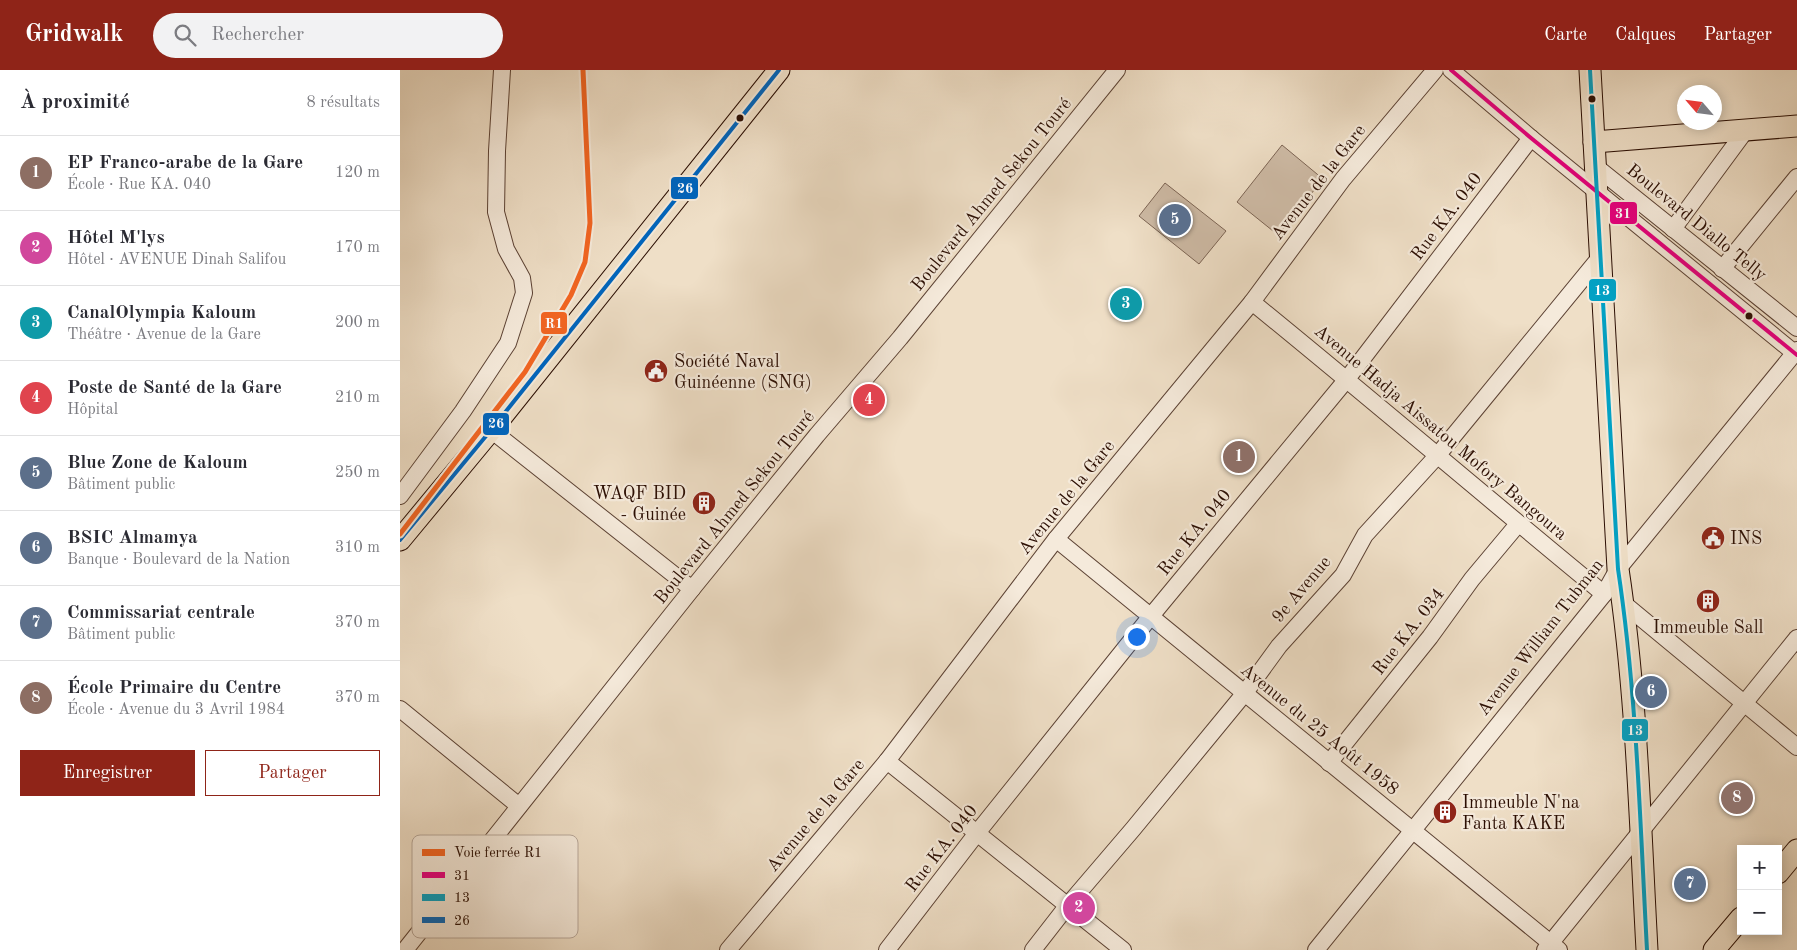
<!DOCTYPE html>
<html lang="fr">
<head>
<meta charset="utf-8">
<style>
	body { margin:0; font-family:"Old Standard TT",serif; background:#f2f2f3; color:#2b2b33 }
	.controls { position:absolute; right:15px; bottom:15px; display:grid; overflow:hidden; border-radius:0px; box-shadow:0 2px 12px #0003 }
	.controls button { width:45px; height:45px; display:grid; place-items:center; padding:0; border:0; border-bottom:1px solid #e1e1e2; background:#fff; color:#2b2b33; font:25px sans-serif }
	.compass { position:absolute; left:1277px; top:15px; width:45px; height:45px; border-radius:50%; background:#fff; box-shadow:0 2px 12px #0003; rotate:298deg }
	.you { position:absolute; left:736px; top:566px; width:18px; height:18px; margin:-12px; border:4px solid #fff; border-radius:50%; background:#1a73e8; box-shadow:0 0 0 8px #1a73e833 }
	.badge { display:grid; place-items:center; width:32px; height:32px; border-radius:50%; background:#8f2418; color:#fff; font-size:16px; font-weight:700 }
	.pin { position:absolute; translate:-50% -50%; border:2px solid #fff; box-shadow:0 1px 5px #0006 }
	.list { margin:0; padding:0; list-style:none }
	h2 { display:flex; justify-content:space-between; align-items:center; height:65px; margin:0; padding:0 20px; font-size:21px }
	h2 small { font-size:16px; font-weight:400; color:#7c7c81 }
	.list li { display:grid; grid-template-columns:32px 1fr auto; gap:15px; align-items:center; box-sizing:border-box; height:75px; padding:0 20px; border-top:1px solid #e1e1e2 }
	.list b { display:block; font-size:19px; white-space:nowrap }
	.list p { margin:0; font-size:16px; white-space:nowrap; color:#7c7c81 }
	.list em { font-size:16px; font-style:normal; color:#7c7c81 }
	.actions { display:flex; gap:10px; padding:15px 20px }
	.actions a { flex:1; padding:11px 0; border:1px solid #8f2418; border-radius:0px; text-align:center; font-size:18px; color:#8f2418 }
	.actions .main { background:#8f2418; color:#fff }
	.icon { flex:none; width:28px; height:28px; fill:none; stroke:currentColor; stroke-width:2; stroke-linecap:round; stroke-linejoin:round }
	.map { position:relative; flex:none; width:1397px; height:880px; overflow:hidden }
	header { display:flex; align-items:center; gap:30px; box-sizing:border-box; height:70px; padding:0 25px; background:#8f2418; color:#fff }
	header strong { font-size:24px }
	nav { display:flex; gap:28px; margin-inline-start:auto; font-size:18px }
	.search { width:350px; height:45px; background:#f2f2f3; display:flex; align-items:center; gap:12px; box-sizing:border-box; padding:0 18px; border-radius:28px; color:#7c7c81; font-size:19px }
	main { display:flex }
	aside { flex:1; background:#fff }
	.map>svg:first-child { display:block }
	.green { fill:#cebba6; stroke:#7c6454 }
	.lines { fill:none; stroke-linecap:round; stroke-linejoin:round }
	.minor-casing { stroke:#5c4234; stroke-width:18 }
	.major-casing { stroke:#2b0e03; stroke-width:23 }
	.minor { stroke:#f5eadb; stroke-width:16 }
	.major { stroke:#efdfc7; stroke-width:21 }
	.bus-1-casing { stroke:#f5eadb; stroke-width:8 }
	.bus-2-casing { stroke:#f5eadb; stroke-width:8 }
	.bus-3-casing { stroke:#f5eadb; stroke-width:8 }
	.bus-1 { stroke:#e5007d; stroke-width:4 }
	.bus-2 { stroke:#02a1c4; stroke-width:4 }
	.bus-3 { stroke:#0065bd; stroke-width:4 }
	.rail-1-casing { stroke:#f5eadb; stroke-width:9 }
	.rail-1 { stroke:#f26522; stroke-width:5 }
	.bus-dot { fill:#2b0e03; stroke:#f5eadb; stroke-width:2 }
	.labels { text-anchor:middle; stroke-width:4.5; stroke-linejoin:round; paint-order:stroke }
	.street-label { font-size:18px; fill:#2b0e03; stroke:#f5eadb }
	.poi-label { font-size:18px; fill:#2b0e03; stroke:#f5eadb; text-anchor:start }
	.key { fill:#f5eadb; stroke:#b8a89a; stroke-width:1 }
	.key-label { font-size:14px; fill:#2b0e03 }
	.line-badge { stroke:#f5eadb; stroke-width:2 }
	.badge-label { font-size:14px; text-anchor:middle; font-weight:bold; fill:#fff }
</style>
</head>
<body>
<header>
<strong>Gridwalk</strong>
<div class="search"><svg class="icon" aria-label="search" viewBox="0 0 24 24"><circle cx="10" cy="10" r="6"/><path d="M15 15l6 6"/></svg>Rechercher</div>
<nav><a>Carte</a><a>Calques</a><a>Partager</a></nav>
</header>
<main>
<aside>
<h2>À proximité<small>8 résultats</small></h2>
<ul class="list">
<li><span class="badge" style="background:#8d6e63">1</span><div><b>EP Franco-arabe de la Gare</b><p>École · Rue KA. 040</p></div><em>120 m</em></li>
<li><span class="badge" style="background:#d1479c">2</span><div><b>Hôtel M'lys</b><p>Hôtel · AVENUE Dinah Salifou</p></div><em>170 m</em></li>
<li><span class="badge" style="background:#0f9aa8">3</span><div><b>CanalOlympia Kaloum</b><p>Théâtre · Avenue de la Gare</p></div><em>200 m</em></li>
<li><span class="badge" style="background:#e0444e">4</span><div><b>Poste de Santé de la Gare</b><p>Hôpital</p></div><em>210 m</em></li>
<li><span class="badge" style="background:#5c6f8a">5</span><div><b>Blue Zone de Kaloum</b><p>Bâtiment public</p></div><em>250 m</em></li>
<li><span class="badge" style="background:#5c6f8a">6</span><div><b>BSIC Almamya</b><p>Banque · Boulevard de la Nation</p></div><em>310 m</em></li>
<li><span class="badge" style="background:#5c6f8a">7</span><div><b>Commissariat centrale</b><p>Bâtiment public</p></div><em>370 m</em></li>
<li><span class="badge" style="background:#8d6e63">8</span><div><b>École Primaire du Centre</b><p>École · Avenue du 3 Avril 1984</p></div><em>370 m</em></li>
</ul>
<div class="actions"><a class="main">Enregistrer</a><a>Partager</a></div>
</aside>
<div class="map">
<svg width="1397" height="880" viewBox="0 0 1397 880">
	<rect width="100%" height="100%" fill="#efdfc7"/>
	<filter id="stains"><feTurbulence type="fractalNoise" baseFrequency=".004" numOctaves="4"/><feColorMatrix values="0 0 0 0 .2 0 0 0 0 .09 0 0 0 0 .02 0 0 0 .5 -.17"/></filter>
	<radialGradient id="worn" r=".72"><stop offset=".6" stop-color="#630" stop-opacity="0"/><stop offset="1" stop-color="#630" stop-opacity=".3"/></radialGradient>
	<g class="green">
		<polygon points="882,75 923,109 878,165 837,132"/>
		<polygon points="765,113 826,161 799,194 739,146"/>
	</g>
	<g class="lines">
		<g class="minor-casing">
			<g id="minor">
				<polyline points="1051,0 1131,68 1397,285"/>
				<polyline points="1195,96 1397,258"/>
				<polyline points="1273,159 1346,60"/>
				<polyline points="1322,199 1397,107"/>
				<path d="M852,232C970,328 1086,427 1204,524"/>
				<polyline points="91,360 292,519"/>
				<polyline points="0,426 63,341 108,273 124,223 122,208 106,179 96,142 97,81 102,0"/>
				<polyline points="656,469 1159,880"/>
				<polyline points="1223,533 1397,677"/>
				<polyline points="0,639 119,736"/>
				<polyline points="487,691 723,880"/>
				<polyline points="929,693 1030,567 1072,509 1118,454"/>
				<polyline points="5,880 292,519 417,365 500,268 717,0"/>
				<polyline points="328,880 487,691 656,469 852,232 943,109 1035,0"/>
				<polyline points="487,880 577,763 751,546 947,309 1131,68"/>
				<polyline points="633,880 668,835 733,759 844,624 879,576 943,505 965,465 1037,386 1201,186"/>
				<polyline points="916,880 1204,524 1218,499 1397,280"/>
				<polyline points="1145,880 1397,568"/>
			</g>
		</g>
		<g class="major-casing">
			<g id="major">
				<path d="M1190,0L1218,499C1237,625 1240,753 1247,880"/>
				<polyline points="1194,72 1397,56"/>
				<polyline points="0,470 91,360 379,0"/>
				<polyline points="1378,803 1397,780"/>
				<polyline points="1314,880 1341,848"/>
			</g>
		</g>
		<use href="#minor" class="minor"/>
		<use href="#major" class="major"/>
		<g class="bus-1-casing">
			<polyline id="bus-1" points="1051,0 1131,68 1397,285"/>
		</g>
		<g class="bus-2-casing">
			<path id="bus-2" d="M1190,0L1218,499C1237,625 1240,753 1247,880"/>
		</g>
		<g class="bus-3-casing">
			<polyline id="bus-3" points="0,470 91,360 379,0"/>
		</g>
		<use href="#bus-1" class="bus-1"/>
		<use href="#bus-2" class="bus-2"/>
		<use href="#bus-3" class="bus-3"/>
		<g class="rail-1-casing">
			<polyline id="rail-1" points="0,464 125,302 171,225 185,192 190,153 183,0"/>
		</g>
		<use href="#rail-1" class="rail-1"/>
	</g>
	<defs>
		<g id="civic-disc" transform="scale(1.25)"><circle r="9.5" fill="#8f2418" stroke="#f5eadb"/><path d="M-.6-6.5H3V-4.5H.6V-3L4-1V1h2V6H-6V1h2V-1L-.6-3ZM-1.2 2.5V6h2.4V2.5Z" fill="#fff"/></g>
		<g id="building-disc" transform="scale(1.25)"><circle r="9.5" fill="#8f2418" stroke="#f5eadb"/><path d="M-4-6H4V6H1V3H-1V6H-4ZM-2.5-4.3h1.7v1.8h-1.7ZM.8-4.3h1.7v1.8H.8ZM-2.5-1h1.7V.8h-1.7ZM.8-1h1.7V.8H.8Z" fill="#fff"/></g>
	</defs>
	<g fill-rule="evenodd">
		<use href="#civic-disc" x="256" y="301"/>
		<use href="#building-disc" x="304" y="433"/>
		<use href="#civic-disc" x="1313" y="468"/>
		<use href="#building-disc" x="1308" y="531"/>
		<use href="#building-disc" x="1045" y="742"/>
	</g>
	<g class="bus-dot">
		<circle cx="1192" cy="29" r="4.5"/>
		<circle cx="340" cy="48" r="4.5"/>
		<circle cx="1349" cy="246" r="4.5"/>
	</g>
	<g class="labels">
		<g class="street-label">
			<text transform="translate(918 112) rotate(-52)" y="6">Avenue de la Gare</text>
			<text transform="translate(591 124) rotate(-51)" y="6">Boulevard Ahmed Sekou Touré</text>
			<text transform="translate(1046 146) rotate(-53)" y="6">Rue KA. 040</text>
			<text transform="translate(1297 152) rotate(39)" y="6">Boulevard Diallo Telly</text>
			<text transform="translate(1041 362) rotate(40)" y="6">Avenue Hadja Aissatou Mofory Bangoura</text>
			<text transform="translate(666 427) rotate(-51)" y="6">Avenue de la Gare</text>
			<text transform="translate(334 437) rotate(-51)" y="6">Boulevard Ahmed Sekou Touré</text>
			<text transform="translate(794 462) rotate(-51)" y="6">Rue KA. 040</text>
			<text transform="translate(901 519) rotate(-50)" y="6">9e Avenue</text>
			<text transform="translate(1008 561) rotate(-52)" y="6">Rue KA. 034</text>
			<text transform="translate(1140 567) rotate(-52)" y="6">Avenue William Tubman</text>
			<text transform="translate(920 659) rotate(39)" y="6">Avenue du 25 Août 1958</text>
			<text transform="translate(415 745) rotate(-50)" y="6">Avenue de la Gare</text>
			<text transform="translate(541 778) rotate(-52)" y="6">Rue KA. 040</text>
		</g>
		<g class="poi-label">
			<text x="274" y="297">Société Naval<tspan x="274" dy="21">Guinéenne (SNG)</tspan></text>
			<text x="286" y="429" text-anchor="end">WAQF BID<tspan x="286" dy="21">- Guinée</tspan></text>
			<text x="1330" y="474">INS</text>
			<text x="1308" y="563" text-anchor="middle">Immeuble Sall</text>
			<text x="1062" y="738">Immeuble N'na<tspan x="1062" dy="21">Fanta KAKE</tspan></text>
		</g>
	</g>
	<rect x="12" y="765" width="166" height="103" rx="8" class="key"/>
	<rect x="22" y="779" width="23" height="7" fill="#f26522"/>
	<rect x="22" y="802" width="23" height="6" fill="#e5007d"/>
	<rect x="22" y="824" width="23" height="7" fill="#02a1c4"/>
	<rect x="22" y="847" width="23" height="6" fill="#0065bd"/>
	<g class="key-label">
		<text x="54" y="787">Voie ferrée R1</text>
		<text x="54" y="810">31</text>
		<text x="54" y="832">13</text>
		<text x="54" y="855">26</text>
	</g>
	<g class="line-badge">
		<rect x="270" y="106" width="29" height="24" rx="5" fill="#0065bd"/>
		<rect x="1209" y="131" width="29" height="24" rx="5" fill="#e5007d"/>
		<rect x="1188" y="208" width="29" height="24" rx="5" fill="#02a1c4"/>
		<rect x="140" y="241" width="28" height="24" rx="5" fill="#f26522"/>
		<rect x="82" y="342" width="28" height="24" rx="5" fill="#0065bd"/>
		<rect x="1221" y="648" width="28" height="24" rx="5" fill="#02a1c4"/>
	</g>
	<g class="badge-label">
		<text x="285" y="123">26</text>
		<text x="1223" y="148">31</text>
		<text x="1202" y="225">13</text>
		<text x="154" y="258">R1</text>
		<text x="96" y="358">26</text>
		<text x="1235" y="665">13</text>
	</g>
	<rect width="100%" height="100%" filter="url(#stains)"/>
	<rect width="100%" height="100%" fill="url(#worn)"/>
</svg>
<div class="controls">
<button>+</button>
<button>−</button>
</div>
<svg class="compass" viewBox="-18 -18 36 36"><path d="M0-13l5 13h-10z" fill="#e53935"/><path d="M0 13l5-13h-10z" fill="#7c7c81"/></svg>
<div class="you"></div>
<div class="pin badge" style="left:839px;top:387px;background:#8d6e63">1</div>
<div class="pin badge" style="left:679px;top:838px;background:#d1479c">2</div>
<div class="pin badge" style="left:726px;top:234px;background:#0f9aa8">3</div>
<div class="pin badge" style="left:469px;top:330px;background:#e0444e">4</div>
<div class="pin badge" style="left:775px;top:150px;background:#5c6f8a">5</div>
<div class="pin badge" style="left:1251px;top:622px;background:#5c6f8a">6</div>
<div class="pin badge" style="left:1290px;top:814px;background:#5c6f8a">7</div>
<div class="pin badge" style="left:1337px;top:728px;background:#8d6e63">8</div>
</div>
</main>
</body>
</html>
